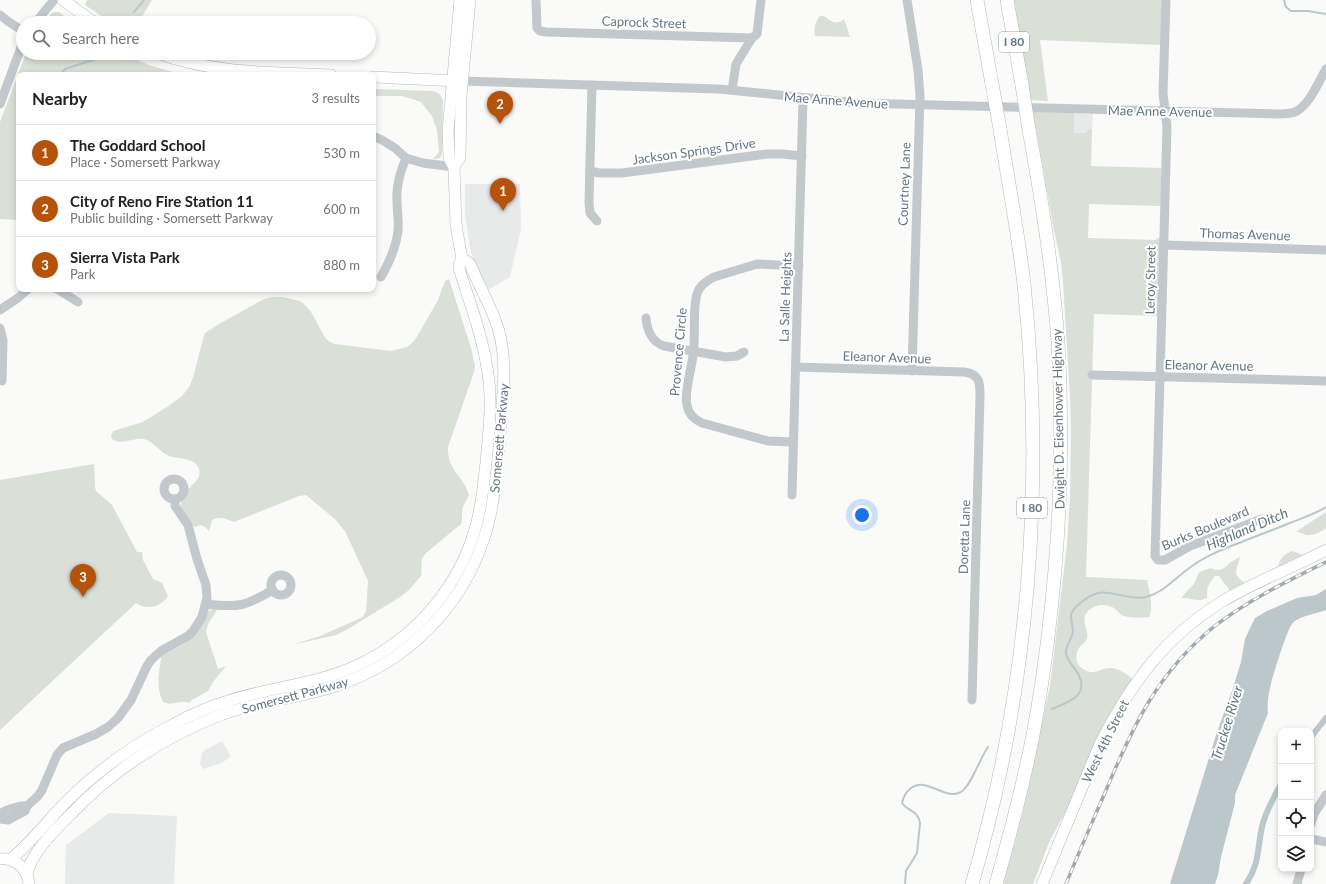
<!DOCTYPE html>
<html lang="en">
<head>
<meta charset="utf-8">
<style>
	body { margin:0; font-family:Lato,sans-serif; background:#f2f2f2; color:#202124 }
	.controls { position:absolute; right:12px; bottom:12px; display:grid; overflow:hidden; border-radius:8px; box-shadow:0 2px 6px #0003 }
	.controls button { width:36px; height:36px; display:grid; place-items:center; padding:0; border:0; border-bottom:1px solid #e0e0e0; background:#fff; color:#202124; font:20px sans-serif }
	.you { position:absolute; left:862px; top:515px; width:14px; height:14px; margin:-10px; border:3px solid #fff; border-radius:50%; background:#1a73e8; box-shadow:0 0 0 6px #1a73e833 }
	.badge { display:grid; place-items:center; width:26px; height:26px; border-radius:50%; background:#b45309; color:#fff; font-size:13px; font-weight:700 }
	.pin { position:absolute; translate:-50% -33px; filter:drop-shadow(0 1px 2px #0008) }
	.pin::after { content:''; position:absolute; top:21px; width:14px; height:12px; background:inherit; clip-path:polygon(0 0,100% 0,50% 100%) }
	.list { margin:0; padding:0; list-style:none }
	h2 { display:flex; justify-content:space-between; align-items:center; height:52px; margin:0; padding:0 16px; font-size:17px }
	h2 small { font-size:13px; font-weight:400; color:#757577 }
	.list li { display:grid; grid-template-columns:26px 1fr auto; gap:12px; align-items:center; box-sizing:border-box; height:56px; padding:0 16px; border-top:1px solid #e0e0e0 }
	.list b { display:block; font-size:15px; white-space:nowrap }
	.list p { margin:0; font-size:13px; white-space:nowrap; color:#757577 }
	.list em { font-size:13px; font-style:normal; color:#757577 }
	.icon { flex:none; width:22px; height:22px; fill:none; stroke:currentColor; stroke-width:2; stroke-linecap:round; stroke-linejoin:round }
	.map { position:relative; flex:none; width:1326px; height:884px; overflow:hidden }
	.search { position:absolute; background:#fff; box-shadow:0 2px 6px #0003; left:16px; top:16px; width:360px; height:44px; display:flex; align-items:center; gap:10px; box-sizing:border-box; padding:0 14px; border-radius:22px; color:#757577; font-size:15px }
	.panel { position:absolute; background:#fff; box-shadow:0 2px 6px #0003; left:16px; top:72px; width:360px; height:220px; border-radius:8px }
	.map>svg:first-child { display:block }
	.built { fill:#e8e9e9 }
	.green { fill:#dadfd7 }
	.water { fill:#bbc7cb }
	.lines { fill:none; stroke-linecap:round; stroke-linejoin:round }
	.stream { stroke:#bbc7cb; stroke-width:2 }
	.canal { stroke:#bbc7cb; stroke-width:6 }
	.major-casing { stroke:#b5babe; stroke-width:12 }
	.highway-casing { stroke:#b4b9bd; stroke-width:14 }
	.minor { stroke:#c3c8cc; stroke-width:9 }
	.major { stroke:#fff; stroke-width:11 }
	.highway { stroke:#fff; stroke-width:13 }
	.rail-casing { stroke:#a2aab0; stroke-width:3.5 }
	.rail { stroke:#fff; stroke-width:2; stroke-dasharray:6; stroke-linecap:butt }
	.highway-bridge-casing { stroke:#b4b9bd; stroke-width:14; stroke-linecap:butt }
	.highway-bridge { stroke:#fff; stroke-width:13 }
	.labels { text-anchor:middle; stroke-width:4; stroke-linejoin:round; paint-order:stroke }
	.shield { fill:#fff; stroke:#939fa8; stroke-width:1 }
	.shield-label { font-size:12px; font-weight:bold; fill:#657683 }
	.street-label { font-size:13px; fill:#657683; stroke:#fff }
	.water-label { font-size:14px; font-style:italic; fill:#60757c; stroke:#fff }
</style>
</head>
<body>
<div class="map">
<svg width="1326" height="884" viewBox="0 0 1326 884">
	<rect width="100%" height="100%" fill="#fafaf8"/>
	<g class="built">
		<polygon points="1074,113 1093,114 1092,129 1089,129 1085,133 1074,133"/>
		<polygon points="465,184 520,184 521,229 510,277 488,290 475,264 470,248 465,215"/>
		<polygon points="222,741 231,756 222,763 203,769 200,764 202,753 205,750"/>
		<polygon points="109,813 177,816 174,884 65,884 66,845"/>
	</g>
	<g class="green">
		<polygon points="87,0 152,0 138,23 112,23 85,5"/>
		<polygon points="1013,0 1162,0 1161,45 1040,40 1048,101 1030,100"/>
		<polygon points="55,12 59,12 73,23 44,23 52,13"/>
		<path d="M820,16H824C830,21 837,26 844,19L850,37L815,36C814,28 815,22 820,16Z"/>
		<polygon points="26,53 122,53 149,65 183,75 19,75 19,220 0,219 0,122"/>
		<path d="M373,89L432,91C439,92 441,95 443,101L442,154L440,158L436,159H433L439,152L437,130L432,116L421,102L402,96H373Z"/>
		<path d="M1033,112L1074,113V133H1085L1089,129H1092L1091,166L1161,168V206L1089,204L1088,238L1155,240L1160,237L1158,316L1094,314L1086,577L1147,580C1149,590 1154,607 1149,617C1141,618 1131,618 1124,616C1120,615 1117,609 1112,607C1104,603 1093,605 1087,612C1080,620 1089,629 1087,638C1086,642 1081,645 1079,648C1075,655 1075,664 1083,669C1096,677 1099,667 1112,668C1119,668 1127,675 1133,679L1069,806L1050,840L1033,884H1003L1016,838L1028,790L1050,686L1067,544L1070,498L1071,427L1070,397L1063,282L1061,262L1054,230Z"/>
		<path d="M449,279L471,348L475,366L474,372L448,447C447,471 463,475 469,495C467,500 464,503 463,507C461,513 463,518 461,524L426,553L422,558L421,576L409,590L400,597L348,629L336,635L292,645L320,636L363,617L366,611L368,581L346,533L336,520L306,495L299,496L234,522C226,519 220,516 212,520L209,531L205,527L201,525L195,527L193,526C190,520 179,508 181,503C183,497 187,498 188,489C194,483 202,478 199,469C195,456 176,460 167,455C159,451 153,441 144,439C133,437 122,446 112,439L111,435L113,431L143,422L170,405L182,396L190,386L194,374L203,339L205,333L219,324L264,299L273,297H283L300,301L306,306L311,312L326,339L330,342L335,344L391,351L407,347L414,341L418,335L438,300L445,281Z"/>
		<path d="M94,464L95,487L96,491L112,505L137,552H142L143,560L153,579L162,583L168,596C160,608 147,610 136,603L0,730V480Z"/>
		<path d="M1326,512V528C1321,532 1313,536 1306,535C1302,534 1300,532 1296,532L1303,527Z"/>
		<path d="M1292,551L1298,553L1302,555L1278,567C1279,559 1284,554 1292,551Z"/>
		<path d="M1240,557C1237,570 1231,574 1245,583L1230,591L1219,576H1215C1208,585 1207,586 1207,598C1198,603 1190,597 1181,598L1189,589L1194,584L1199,572L1211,568C1220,573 1224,568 1231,562C1234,560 1237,559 1240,557Z"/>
		<path d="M213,609L217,610L208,624L206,632L218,669L226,666L213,682L208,691L192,700L189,703C179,699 174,707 163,702C155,684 160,674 161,656L184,644L191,638L203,622L208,612Z"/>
	</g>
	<path class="water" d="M1326,589V610C1316,614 1298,616 1292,624C1288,627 1271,681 1270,688C1268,697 1267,705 1268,713L1235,795V803L1221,857L1218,875L1215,884H1170L1217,732L1232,691L1241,662L1245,639L1251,626L1255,618L1267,611L1297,598L1316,595Z"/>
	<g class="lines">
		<g class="stream">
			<polyline points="1284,0 1286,7 1291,11 1308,11 1326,14"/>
			<polyline points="134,12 144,0"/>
			<polyline points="60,75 65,69 96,59 98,56"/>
			<path d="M1052,709C1069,702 1091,695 1077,672C1073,666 1067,661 1066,653C1065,645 1073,639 1073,630C1072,619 1067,615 1077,606C1098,586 1106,593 1130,597C1135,597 1141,599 1146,597C1163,593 1174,579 1188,569C1203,557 1221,550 1239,543C1256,536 1273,530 1290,523C1302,518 1315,514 1326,507"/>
			<path d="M905,884L906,871L917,853L920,823C918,810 908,812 902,803C903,797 906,792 911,788C927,776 944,801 961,792C971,786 980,758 988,747"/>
		</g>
		<g class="canal">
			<polyline points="1311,737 1326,718"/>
			<path d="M1246,884C1260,863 1257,849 1262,827C1265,812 1274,797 1281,784"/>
		</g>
		<g class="major-casing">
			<g id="major">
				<polyline points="63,0 95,23"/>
				<path d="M157,53C215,74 270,72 331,75"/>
				<polyline points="373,77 458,81"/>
				<polyline points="454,167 449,158 448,131 460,0"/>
				<polyline points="462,259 456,225 454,167 460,158 461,96 470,0"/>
				<path d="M0,859C15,857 28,869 29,884"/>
				<path d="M10,860C32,842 48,820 67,801C98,770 133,745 172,725C190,715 211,706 231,700C272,687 317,684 356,666C415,639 461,586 477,522C482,503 484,482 486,462C489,431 493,399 487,368C482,334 469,301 459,268V264L462,259"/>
				<path d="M27,875C29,855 56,829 70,815C113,770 165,736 223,714C260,701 301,698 338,685C407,662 462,607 484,538C492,515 494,492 497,468C499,448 501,428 502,407C504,380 506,355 498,328C491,306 479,286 470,264L465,260L462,259"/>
				<path d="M1042,884L1100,744C1131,684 1164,637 1223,601C1256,581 1292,568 1326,550"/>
			</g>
		</g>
		<g class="highway-casing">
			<g id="highway">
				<polyline points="977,0 992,84"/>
				<polyline points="1007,0 1022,85"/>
				<path d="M972,884C1029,690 1045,485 1024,284C1018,232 1008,181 1000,129"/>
				<path d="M996,884C1010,835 1023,785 1033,735C1039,703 1044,670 1048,637C1060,539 1064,441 1058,342C1053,271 1042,200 1029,130"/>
			</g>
		</g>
		<g class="minor">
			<polyline points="536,0 537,28 540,31 546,32 752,38"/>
			<polyline points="907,0 918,70 920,96 912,371"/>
			<polyline points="1166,0 1163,93 1167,127 1155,556 1158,560 1165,560 1190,546 1262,519"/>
			<polyline points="0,15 9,22 23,31"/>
			<polyline points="35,23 54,0"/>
			<path d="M463,81L719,89L858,103L1277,114C1283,114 1289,114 1295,112C1309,106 1319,81 1326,69"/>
			<polyline points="592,85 589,202 590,213 597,221"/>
			<polyline points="732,90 736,64 752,38 757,34 761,0"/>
			<polyline points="0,104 23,42"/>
			<polyline points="373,136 382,140 395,148 406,158 423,163 454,167"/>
			<polyline points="590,171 599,173 622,173 767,154 783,154 802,156"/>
			<polyline points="1164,245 1326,250"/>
			<path d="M381,277C389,263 396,248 398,231C399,221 397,211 397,200C396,185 400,172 406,158"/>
			<polyline points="57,289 78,302"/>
			<polyline points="0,310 18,298 28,289"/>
			<path d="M646,318C647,330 652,342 664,346L726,357L737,356L744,352"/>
			<polyline points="0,328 3,340 2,381"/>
			<path d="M796,367L964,372C980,374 980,383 980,396L972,700"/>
			<polyline points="1092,375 1326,381"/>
			<path d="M793,442L768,441L702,423C694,419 688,413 687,405C685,398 687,391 688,383C690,370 694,357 694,344C695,330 693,307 697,294C699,286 706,281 714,277L757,264L799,266"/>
			<circle cx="174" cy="489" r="10"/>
			<polyline points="792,495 803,99"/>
			<circle cx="281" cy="585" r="10"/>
			<path d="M206,604C239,608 245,606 273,590"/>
			<path d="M0,814C5,810 21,805 27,806"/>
			<polyline points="0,819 8,820 25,811 27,806 38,796 42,790 57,755 63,748 96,734 108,727 118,718 131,700 147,666 151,660 161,651 188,636 193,631 202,617 207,598 206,585 197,559 188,525 175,506 175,499"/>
			<polyline points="1311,824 1314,814 1326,795"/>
			<polyline points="1311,839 1326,842"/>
			<polyline points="1297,884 1301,869"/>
		</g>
		<use href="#major" class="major"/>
		<use href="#highway" class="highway"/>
		<g class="rail-casing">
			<path id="rail" d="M1066,884C1078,854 1091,825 1104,795C1132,728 1157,672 1216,625C1250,599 1288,581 1326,562"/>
		</g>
		<use href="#rail" class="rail"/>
		<g class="highway-bridge-casing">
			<g id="highway-bridge">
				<polyline points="992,84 1000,129"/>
				<polyline points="1022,85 1029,130"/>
			</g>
		</g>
		<use href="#highway-bridge" class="highway-bridge"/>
	</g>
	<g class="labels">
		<g class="shield">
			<rect x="999" y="32" width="30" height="20" rx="3"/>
			<rect x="1017" y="498" width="30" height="20" rx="3"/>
		</g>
		<g class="shield-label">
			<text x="1014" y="46">I 80</text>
			<text x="1032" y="512">I 80</text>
		</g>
		<g class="street-label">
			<text transform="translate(644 22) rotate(2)" y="5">Caprock Street</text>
			<text transform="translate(836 100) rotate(4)" y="5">Mae Anne Avenue</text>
			<text transform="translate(1160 111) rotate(1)" y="5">Mae Anne Avenue</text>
			<text transform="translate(694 151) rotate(-8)" y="5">Jackson Springs Drive</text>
			<text transform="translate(904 184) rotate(-88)" y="5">Courtney Lane</text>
			<text transform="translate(1245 234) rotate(2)" y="5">Thomas Avenue</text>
			<text transform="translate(1150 280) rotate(-89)" y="5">Leroy Street</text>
			<text transform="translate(785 297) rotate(-88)" y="5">La Salle Heights</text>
			<text transform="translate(678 352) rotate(-85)" y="5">Provence Circle</text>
			<text transform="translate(887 357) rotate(2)" y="5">Eleanor Avenue</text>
			<text transform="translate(1209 365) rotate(1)" y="5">Eleanor Avenue</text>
			<text transform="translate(1058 419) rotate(-91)" y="5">Dwight D. Eisenhower Highway</text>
			<text transform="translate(499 438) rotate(-85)" y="5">Somersett Parkway</text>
			<text transform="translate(1205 528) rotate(-23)" y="5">Burks Boulevard</text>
			<text transform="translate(964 537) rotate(-88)" y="5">Doretta Lane</text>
			<text transform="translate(295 695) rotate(-15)" y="5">Somersett Parkway</text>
			<text transform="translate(1105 741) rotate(-64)" y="5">West 4th Street</text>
		</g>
		<g class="water-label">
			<text transform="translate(1247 529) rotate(-23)" y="5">Highland Ditch</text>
			<text transform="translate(1227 723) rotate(-73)" y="5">Truckee River</text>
		</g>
	</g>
</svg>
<div class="controls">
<button>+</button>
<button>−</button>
<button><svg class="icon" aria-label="locate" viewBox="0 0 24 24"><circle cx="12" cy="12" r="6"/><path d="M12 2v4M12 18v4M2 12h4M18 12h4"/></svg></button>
<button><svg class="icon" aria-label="layers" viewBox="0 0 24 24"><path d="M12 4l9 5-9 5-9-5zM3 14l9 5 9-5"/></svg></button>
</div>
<div class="you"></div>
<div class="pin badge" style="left:503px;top:211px">1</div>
<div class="pin badge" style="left:500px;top:124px">2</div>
<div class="pin badge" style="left:83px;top:597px">3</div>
<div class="search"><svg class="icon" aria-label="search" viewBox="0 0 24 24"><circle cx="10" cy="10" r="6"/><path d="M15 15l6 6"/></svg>Search here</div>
<section class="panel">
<h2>Nearby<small>3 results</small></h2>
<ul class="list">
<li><span class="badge">1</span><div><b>The Goddard School</b><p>Place · Somersett Parkway</p></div><em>530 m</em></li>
<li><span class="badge">2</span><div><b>City of Reno Fire Station 11</b><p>Public building · Somersett Parkway</p></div><em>600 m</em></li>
<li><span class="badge">3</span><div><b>Sierra Vista Park</b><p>Park</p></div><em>880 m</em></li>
</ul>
</section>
</div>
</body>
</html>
